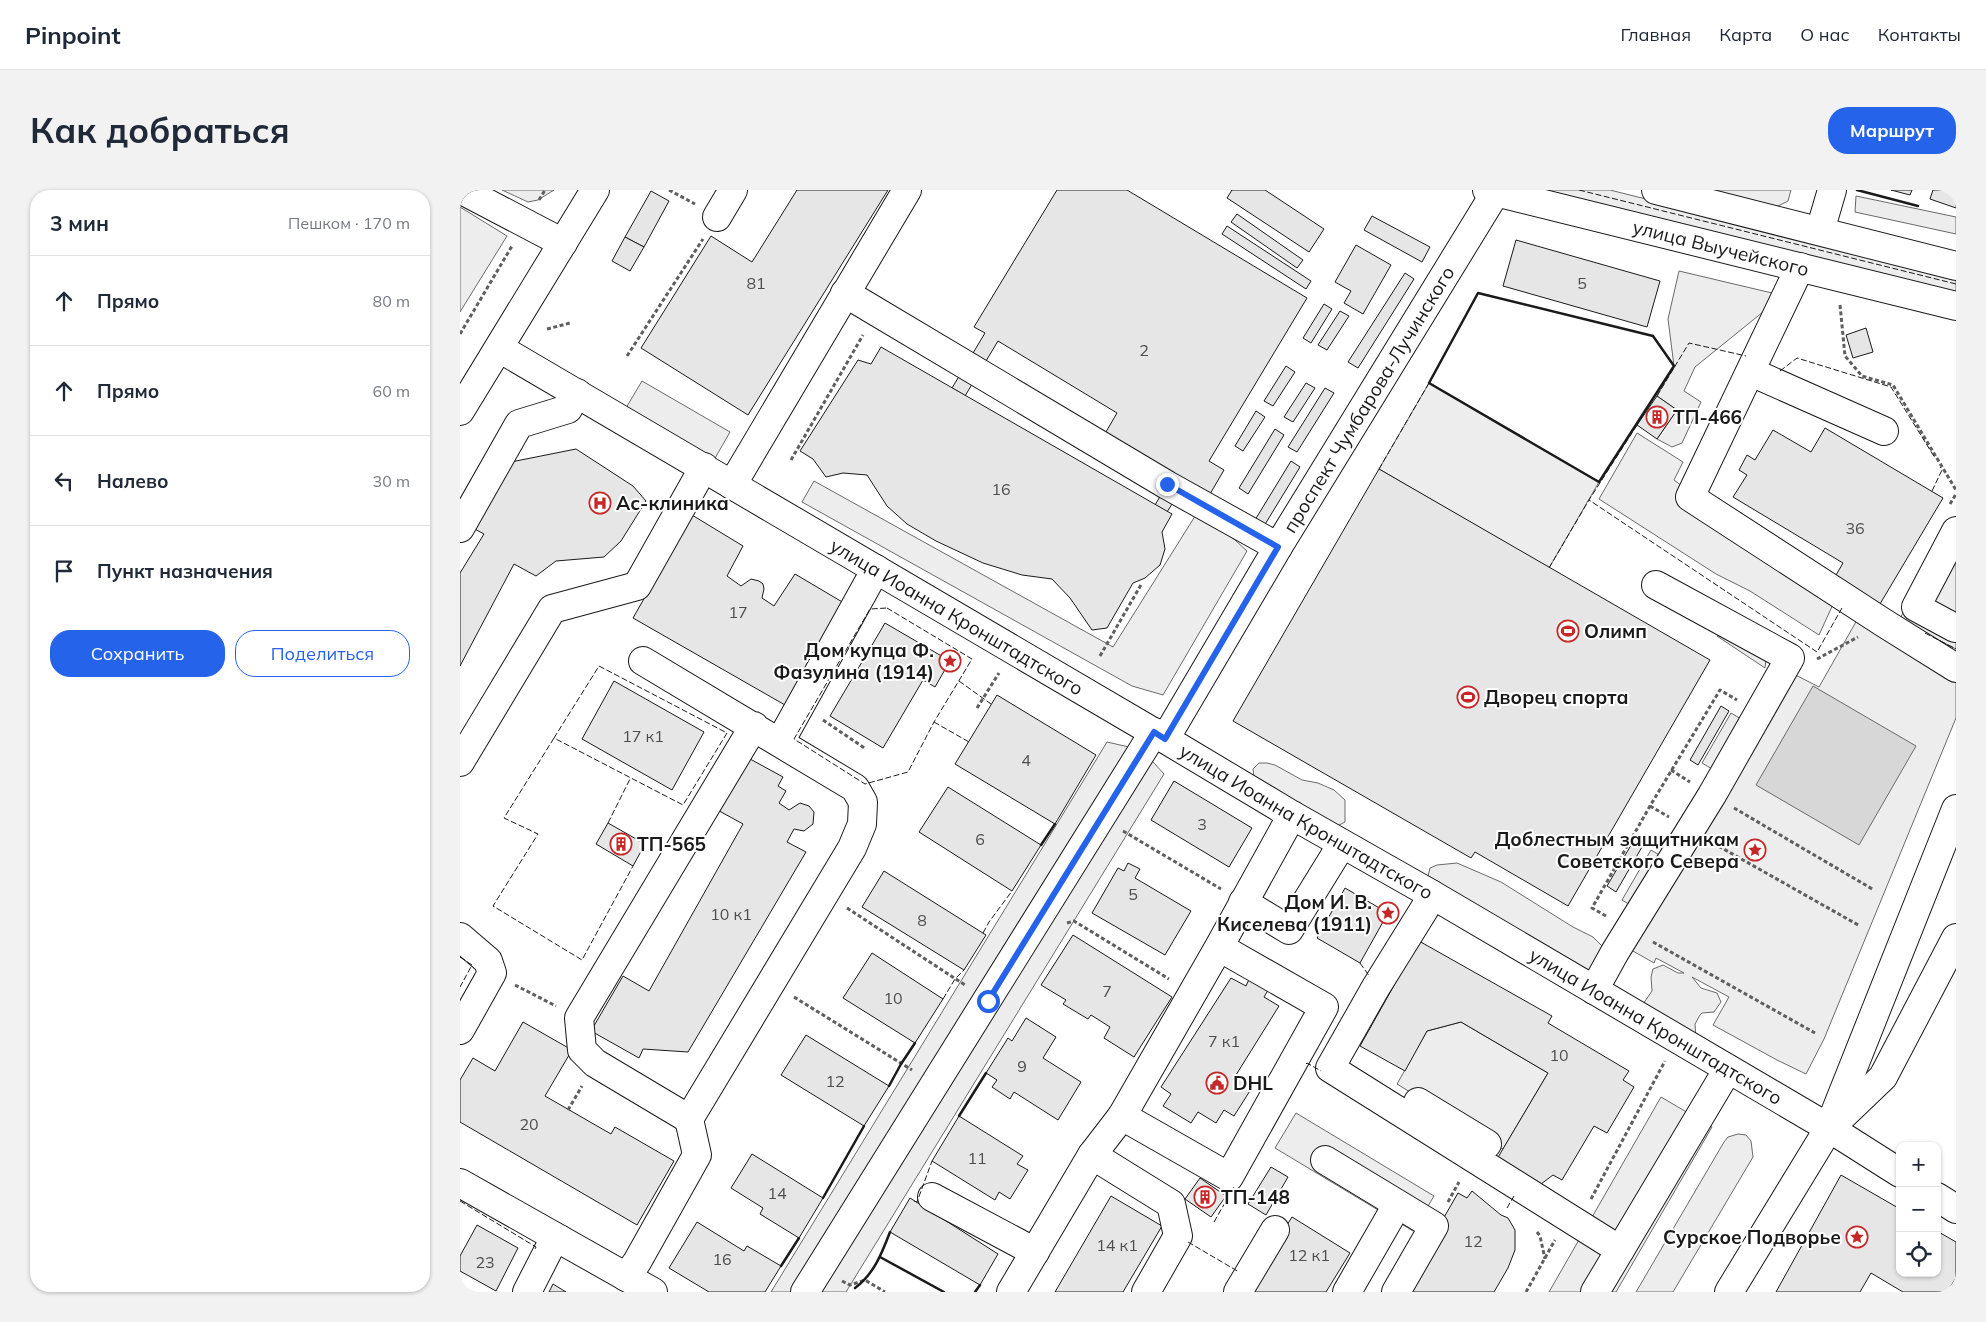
<!DOCTYPE html>
<html lang="ru">
<head>
<meta charset="utf-8">
<style>
	body { margin:0; font-family:Mulish,sans-serif; background:#f2f2f3; color:#1f2937 }
	.controls { position:absolute; right:15px; bottom:15px; display:grid; overflow:hidden; border-radius:10px; box-shadow:0 1px 4px #0004 }
	.controls button { width:45px; height:45px; display:grid; place-items:center; padding:0; border:0; border-bottom:1px solid #e0e1e3; background:#fff; color:#1f2937; font:25px sans-serif }
	.stop { position:absolute; width:15px; height:15px; margin:-11px; border:4px solid #2563eb; border-radius:50%; background:#fff }
	.stop.end { background:#2563eb; border-color:#fff; box-shadow:0 1px 5px #0008 }
	.list { margin:0; padding:0; list-style:none }
	h2 { display:flex; justify-content:space-between; align-items:center; height:65px; margin:0; padding:0 20px; font-size:21px }
	h2 small { font-size:16px; font-weight:400; color:#747a83 }
	.list li { display:grid; grid-template-columns:32px 1fr auto; gap:15px; align-items:center; box-sizing:border-box; height:90px; padding:0 20px; border-top:1px solid #e0e1e3 }
	.list b { display:block; font-size:19px; white-space:nowrap }
	.list em { font-size:16px; font-style:normal; color:#747a83 }
	.actions { display:flex; gap:10px; padding:15px 20px }
	.actions a { flex:1; padding:11px 0; border:1px solid #2563eb; border-radius:20px; text-align:center; font-size:18px; color:#2563eb }
	.actions .main { background:#2563eb; color:#fff }
	.icon { flex:none; width:28px; height:28px; fill:none; stroke:currentColor; stroke-width:2; stroke-linecap:round; stroke-linejoin:round }
	.map { position:relative; flex:none; width:1496px; height:1102px; overflow:hidden; border-radius:20px }
	header { display:flex; align-items:center; gap:30px; box-sizing:border-box; height:70px; padding:0 25px; background:#fff; border-bottom:1px solid #e0e1e3 }
	header strong { font-size:24px }
	nav { display:flex; gap:28px; margin-inline-start:auto; font-size:18px }
	.intro { display:flex; align-items:center; justify-content:space-between; box-sizing:border-box; height:120px; padding:0 30px }
	h1 { margin:0; font-size:35px }
	.button { padding:12px 22px; border-radius:20px; background:#2563eb; color:#fff; font-size:18px; font-weight:700 }
	main { display:flex; gap:30px; padding:0 30px }
	aside { flex:1; background:#fff; border-radius:20px; box-shadow:0 1px 4px #0004 }
	.map>svg:first-child { display:block }
	.built { fill:#ededed; stroke:#6a6a6a }
	.water { fill:#d7d7d7; stroke:#6a6a6a }
	.building { fill:#e6e6e6; stroke:#1a1a1a }
	.lines { fill:none; stroke-linecap:round; stroke-linejoin:round }
	.minor-casing { stroke:#1a1a1a; stroke-width:30 }
	.major-casing { stroke:#1a1a1a; stroke-width:30 }
	.path { stroke:#5f5f5f; stroke-width:3; stroke-dasharray:4 2.5; stroke-linecap:butt }
	.minor { stroke:#fff; stroke-width:28 }
	.major { stroke:#fff; stroke-width:28 }
	.fence { stroke:#1a1a1a; stroke-width:1; stroke-dasharray:6 2.5; stroke-linecap:butt }
	.wall { stroke:#1a1a1a; stroke-width:2.5 }
	.route { stroke:#2563eb; stroke-width:6 }
	.labels { text-anchor:middle; stroke-width:4; stroke-linejoin:round; paint-order:stroke }
	.number-label { font-size:16px; fill:#4d4d4d }
	.street-label { font-size:19px; fill:#1a1a1a; stroke:#fff }
	.poi-label { font-size:19px; font-weight:bold; fill:#1a1a1a; stroke:#fff; text-anchor:start }
</style>
</head>
<body>
<header>
<strong>Pinpoint</strong>
<nav><a>Главная</a><a>Карта</a><a>О нас</a><a>Контакты</a></nav>
</header>
<div class="intro"><h1>Как добраться</h1><a class="button">Маршрут</a></div>
<main>
<aside>
<h2>3 мин<small>Пешком · 170 m</small></h2>
<ul class="list">
<li><svg class="icon" aria-label="ahead" viewBox="0 0 24 24"><path d="M12 20V5M6 11l6-6 6 6"/></svg><div><b>Прямо</b></div><em>80 m</em></li>
<li><svg class="icon" aria-label="ahead" viewBox="0 0 24 24"><path d="M12 20V5M6 11l6-6 6 6"/></svg><div><b>Прямо</b></div><em>60 m</em></li>
<li><svg class="icon" aria-label="left" viewBox="0 0 24 24"><path d="M17 20v-9H6M10 6l-5 5 5 5"/></svg><div><b>Налево</b></div><em>30 m</em></li>
<li><svg class="icon" aria-label="arrive" viewBox="0 0 24 24"><path d="M6 21V4h12l-3 4 3 4H6"/></svg><div><b>Пункт назначения</b></div></li>
</ul>
<div class="actions"><a class="main">Сохранить</a><a>Поделиться</a></div>
</aside>
<div class="map">
<svg width="1496" height="1102" viewBox="0 0 1496 1102">
	<rect width="100%" height="100%" fill="#fff"/>
	<g class="built">
		<polygon points="42,0 94,0 78,10 68,12"/>
		<polygon points="1085,0 1150,0 1496,87 1496,103"/>
		<polygon points="1235,0 1331,0 1328,11 1312,19"/>
		<polygon points="1396,6 1496,27 1496,44 1395,22"/>
		<polygon points="0,17 47,46 0,122"/>
		<polygon points="1219,81 1312,103 1314,113 1235,177 1224,201 1241,212 1222,253 1212,257 1197,249 1217,220 1197,206 1214,176 1208,129"/>
		<polygon points="182,191 270,242 254,270 166,218"/>
		<polygon points="969,193 1139,292 1089,378 919,279"/>
		<polygon points="1177,243 1223,272 1214,290 1375,410 1359,445 1290,401 1256,384 1139,309"/>
		<polygon points="354,291 653,457 737,323 775,350 787,361 703,505 672,496 342,312"/>
		<polygon points="1496,328 1496,459 1439,430"/>
		<polygon points="1397,430 1496,490 1496,528 1364,849 1346,884 1317,870 1253,835 1269,807 1232,787 1241,798 1257,803 1261,812 1254,822 1242,823 1240,825 1235,834 1236,850 1183,814 1192,801 1191,787 1193,779 1203,775 1218,783 1224,783 1196,768 1194,773 1152,749 1172,716 1162,710 1191,660 1201,666 1252,579 1242,573 1271,523 1281,529 1312,473 1359,497"/>
		<polygon points="1266,445 1306,469 1305,478 1257,446"/>
		<polygon points="647,552 682,560 704,584 386,1102 311,1102"/>
		<polygon points="799,573 807,573 815,575 842,590 858,593 874,600 885,610 885,632 879,635 872,635 794,587 793,579"/>
		<polygon points="997,673 1041,692 1113,737 1133,747 1143,757 1142,777 1123,783 971,693 968,686 970,678 977,675"/>
		<polygon points="1001,832 1088,883 1043,959 937,894 967,841"/>
		<polygon points="1201,907 1252,937 1156,1102 1089,1102"/>
		<polygon points="836,923 974,1006 953,1041 815,958"/>
		<polygon points="1278,944 1286,945 1291,951 1293,967 1213,1102 1176,1102 1264,952 1268,947"/>
	</g>
	<polygon class="water" points="1353,496 1456,556 1399,655 1296,595"/>
	<g class="building">
		<polygon points="337,0 428,0 288,225 181,158 251,46 292,72"/>
		<polygon points="597,0 667,0 847,108 749,271 764,280 750,304 738,296 734,302 724,295 707,322 695,315 711,288 643,247 657,223 538,151 505,206 492,198 525,143 514,137"/>
		<polygon points="772,0 805,0 864,39 849,62 767,8"/>
		<polygon points="1431,0 1452,0 1450,5"/>
		<polygon points="1473,0 1496,0 1496,18 1470,9"/>
		<polygon points="191,1 209,11 184,57 165,47"/>
		<polygon points="777,24 843,70 837,78 771,32"/>
		<polygon points="912,26 970,57 962,72 904,40"/>
		<polygon points="767,36 851,91 846,99 762,44"/>
		<polygon points="165,47 184,57 170,81 152,71"/>
		<polygon points="1056,50 1200,91 1187,137 1043,96"/>
		<polygon points="896,55 931,75 903,124 884,113 891,101 875,92"/>
		<polygon points="945,83 954,89 898,178 888,172"/>
		<polygon points="864,114 872,119 851,153 843,148"/>
		<polygon points="880,121 889,126 867,160 858,155"/>
		<polygon points="1406,138 1413,162 1393,168 1386,145"/>
		<polygon points="421,157 712,324 702,342 705,359 700,375 685,388 673,393 647,438 632,440 610,408 592,389 562,385 523,373 476,351 447,334 427,316 407,285 383,283 366,287 353,269 340,261 398,170 411,174"/>
		<polygon points="826,176 835,182 813,216 804,211"/>
		<polygon points="846,193 855,198 833,232 824,227"/>
		<polygon points="865,198 874,203 837,262 828,257"/>
		<polygon points="1197,206 1217,220 1197,249 1177,235"/>
		<polygon points="796,221 805,227 783,261 775,256"/>
		<polygon points="1365,238 1483,308 1417,419 1372,392 1383,373 1273,307 1287,285 1279,280 1287,265 1295,270 1313,240 1351,262"/>
		<polygon points="815,239 824,245 788,304 779,298"/>
		<polygon points="116,259 173,296 186,311 161,351 144,367 96,371 76,386 54,374 0,476 0,383 24,344 9,336 46,273"/>
		<polygon points="831,271 840,277 804,336 795,330"/>
		<polygon points="919,279 1250,470 1108,716 1015,662 1011,668 773,531"/>
		<polygon points="232,325 283,356 267,386 281,396 291,389 299,391 303,394 304,399 302,408 314,416 335,384 384,413 325,515 173,428"/>
		<polygon points="425,433 490,471 475,497 463,490 423,558 370,526"/>
		<polygon points="154,491 244,542 212,600 122,549"/>
		<polygon points="537,505 636,565 595,634 495,574"/>
		<polygon points="1261,516 1269,521 1238,575 1230,570"/>
		<polygon points="281,564 323,587 318,596 326,601 319,613 329,620 340,613 349,616 354,622 353,634 344,641 334,639 327,652 346,662 228,862 183,859 179,868 131,841 163,786 189,801 283,634 252,617"/>
		<polygon points="714,591 792,638 769,677 691,630"/>
		<polygon points="488,597 581,655 552,701 459,642"/>
		<polygon points="148,633 185,654 173,676 136,654"/>
		<polygon points="1177,645 1186,650 1156,702 1147,696"/>
		<polygon points="668,673 680,679 675,688 731,721 705,765 632,723 658,678 664,681"/>
		<polygon points="424,681 526,745 504,780 402,717"/>
		<polygon points="885,698 928,723 900,773 857,748"/>
		<polygon points="613,745 712,807 674,867 644,848 650,837 631,825 628,829 603,814 606,810 581,795"/>
		<polygon points="959,751 1092,826 1088,833 1169,881 1163,890 1174,897 1147,943 1134,936 1102,990 1093,985 1081,994 1037,969 1088,883 1001,832 967,841 945,881 900,856"/>
		<polygon points="412,763 483,809 455,853 383,808"/>
		<polygon points="791,785 810,797 804,807 819,816 776,885 793,896 774,926 764,920 756,933 738,922 731,933 703,916 711,904 701,897 771,788 786,796"/>
		<polygon points="566,828 596,847 583,868 621,892 598,930 554,902 550,909 532,897 537,890 526,883 548,848 552,851"/>
		<polygon points="63,832 112,860 85,906 151,944 155,937 214,971 177,1035 0,932 0,890 13,868 35,881"/>
		<polygon points="346,845 429,896 404,936 321,885"/>
		<polygon points="499,926 563,966 557,974 568,980 550,1009 539,1002 535,1010 472,971"/>
		<polygon points="292,964 363,1008 339,1048 300,1024 303,1018 271,998"/>
		<polygon points="811,977 828,987 806,1025 788,1014"/>
		<polygon points="1381,985 1440,1019 1440,1083 1477,1083 1477,1041 1496,1052 1496,1088 1487,1102 1443,1102 1411,1083 1400,1102 1316,1102"/>
		<polygon points="740,988 766,1006 751,1027 725,1009"/>
		<polygon points="1012,1001 1041,1025 1048,1028 1055,1040 1055,1060 1048,1078 1034,1102 941,1102 998,1003 1007,1008"/>
		<polygon points="651,1006 702,1036 663,1102 595,1102"/>
		<polygon points="450,1008 538,1064 520,1095 430,1042"/>
		<polygon points="832,1027 890,1063 866,1102 785,1102"/>
		<polygon points="237,1032 284,1061 287,1056 321,1076 305,1102 249,1102 209,1078"/>
		<polygon points="17,1035 58,1058 36,1101 0,1081 0,1066"/>
		<polygon points="93,1094 106,1102 89,1102"/>
	</g>
	<g class="lines">
		<g class="minor-casing">
			<g id="minor">
				<polyline points="2,0 103,53"/>
				<polyline points="257,27 273,0"/>
				<polyline points="1360,41 1372,0"/>
				<polyline points="1340,77 1230,307 1424,433 1496,478"/>
				<polyline points="385,103 707,295 818,357"/>
				<path id="s1" d="M39,158L705,549L832,625L971,704L1369,938L1440,983"/>
				<polyline points="1291,182 1424,241"/>
				<polyline points="272,295 447,0"/>
				<polyline points="0,338 59,234 108,219 117,203"/>
				<polyline points="1495,438 1456,417 1496,341"/>
				<polyline points="183,471 395,598 403,612 402,634 392,658 229,929 135,873 122,860 119,828 294,536"/>
				<path id="s2" d="M705,549L818,357L1037,0"/>
				<polyline points="320,552 416,379"/>
				<polyline points="0,572 92,419 177,396 244,277"/>
				<polyline points="971,704 965,718 916,797 870,878 1160,1060"/>
				<polyline points="783,712 829,740 882,654"/>
				<polyline points="0,747 28,771 32,783 0,840"/>
				<polyline points="759,757 864,817 769,987 662,926 759,757 832,625"/>
				<polyline points="1134,800 1155,762 1252,605 1330,468 1196,395"/>
				<polyline points="958,912 1027,954"/>
				<polyline points="632,965 711,1014 718,1046 686,1102"/>
				<polyline points="865,970 974,1036 936,1102"/>
				<polyline points="0,993 193,1102"/>
				<polyline points="472,1007 575,1062"/>
				<polyline points="1477,1007 1496,1019"/>
				<polyline points="166,1087 177,1072 237,965 229,929"/>
				<polyline points="67,1102 90,1057 99,1049"/>
				<polyline points="345,1102 694,542"/>
				<polyline points="551,1102 632,965 662,926"/>
				<polyline points="778,1102 815,1040"/>
				<polyline points="887,1102 937,1015"/>
				<polyline points="1135,1102 1268,879"/>
			</g>
		</g>
		<g class="major-casing">
			<g id="major">
				<path id="s3" d="M1027,0L1496,116"/>
				<polyline points="1196,0 1496,76"/>
				<polyline points="0,221 135,0"/>
				<polyline points="1376,932 1423,887 1496,748"/>
				<polyline points="1269,1102 1369,938 1496,619"/>
			</g>
		</g>
		<g class="path">
			<polyline points="209,0 235,14"/>
			<polyline points="79,10 85,0"/>
			<polyline points="1380,115 1385,166 1402,186 1433,195 1496,300"/>
			<polyline points="87,139 110,133"/>
			<polyline points="0,144 52,56"/>
			<polyline points="167,166 243,49"/>
			<polyline points="331,270 403,145"/>
			<polyline points="1490,314 1496,304"/>
			<polyline points="640,466 682,393"/>
			<polyline points="1357,469 1398,447"/>
			<polyline points="517,518 539,483"/>
			<polyline points="363,530 406,559"/>
			<polyline points="1211,580 1230,592"/>
			<polyline points="1190,616 1209,627"/>
			<polyline points="1274,618 1414,700"/>
			<polyline points="663,641 761,699"/>
			<polyline points="1253,653 1400,736"/>
			<polyline points="387,718 505,795"/>
			<polyline points="1146,726 1132,718 1190,616 1260,500 1277,510"/>
			<polyline points="607,733 614,731 709,789"/>
			<polyline points="1193,752 1355,843"/>
			<polyline points="55,795 96,816"/>
			<polyline points="334,807 452,880"/>
			<polyline points="108,920 122,896"/>
			<polyline points="1131,1009 1205,871"/>
			<polyline points="988,1012 999,992"/>
			<polyline points="1077,1042 1080,1046 1085,1069"/>
			<polyline points="382,1091 390,1095 405,1090 425,1102"/>
			<polyline points="1066,1102 1095,1050"/>
		</g>
		<use href="#minor" class="minor"/>
		<use href="#major" class="major"/>
		<g class="fence">
			<polyline points="1119,0 1496,94"/>
			<polyline points="1320,181 1337,168 1431,197 1475,268"/>
			<polyline points="1197,206 1229,153 1286,166"/>
			<polyline points="1177,235 1129,310 1357,462 1382,418"/>
			<polyline points="919,279 969,193 1139,292"/>
			<polyline points="1472,301 1482,280 1480,277"/>
			<polyline points="1089,378 1129,310"/>
			<polygon points="427,418 512,469 474,532 448,582 405,594 334,549 410,419"/>
			<polyline points="1465,443 1496,459"/>
			<polygon points="139,476 267,543 223,615 94,548"/>
			<polyline points="499,491 531,514"/>
			<polyline points="474,532 509,552"/>
			<polyline points="94,548 44,628 78,644 33,716 122,770 173,676"/>
			<polyline points="148,633 170,589"/>
			<polyline points="523,743 529,732 552,701"/>
			<polyline points="0,767 12,775 0,797"/>
			<polyline points="900,773 910,787"/>
			<polyline points="483,809 495,789 504,780"/>
			<polyline points="846,874 847,873 861,881"/>
			<polyline points="0,1011 76,1057 75,1059"/>
			<polyline points="454,1011 457,1012 472,971"/>
			<polyline points="1047,1018 1054,1006"/>
			<polyline points="754,1032 774,997"/>
			<polyline points="728,1052 779,1082"/>
			<polyline points="0,1098 6,1102"/>
		</g>
		<g class="wall">
			<polyline points="1397,0 1458,16"/>
			<polygon points="1018,103 1193,146 1214,176 1139,292 969,193"/>
			<polyline points="581,655 595,634"/>
			<polyline points="429,896 441,874 455,853"/>
			<polyline points="499,926 526,883"/>
			<polyline points="363,1008 404,936"/>
			<polyline points="420,1067 484,1102"/>
			<polyline points="321,1076 339,1048"/>
			<path d="M395,1098C414,1084 422,1063 430,1042"/>
			<polyline points="515,1102 520,1095"/>
		</g>
	</g>
	<g class="lines">
		<polyline class="route" points="528,811 694,542 705,549 818,357 707,294"/>
	</g>
	<defs>
		<g id="building-ring" transform="scale(1.125)"><circle r="9.5" fill="#fff" stroke="#c62828" stroke-width="1.5"/><path d="M-4-6H4V6H1V3H-1V6H-4ZM-2.5-4.3h1.7v1.8h-1.7ZM.8-4.3h1.7v1.8H.8ZM-2.5-1h1.7V.8h-1.7ZM.8-1h1.7V.8H.8Z" fill="#c62828"/></g>
		<g id="hospital-ring" transform="scale(1.125)"><circle r="9.5" fill="#fff" stroke="#c62828" stroke-width="1.5"/><path d="M-5-5h3v3.5h4V-5h3V5h-3V1.5h-4V5h-3Z" fill="#c62828"/></g>
		<g id="stadium-ring" transform="scale(1.125)"><circle r="9.5" fill="#fff" stroke="#c62828" stroke-width="1.5"/><path d="M0-5a6.5 5 0 1 0 0 10a6.5 5 0 1 0 0-10ZM-3.5-1.8h7v3.6h-7Z" fill="#c62828"/></g>
		<g id="sight-ring" transform="scale(1.125)"><circle r="9.5" fill="#fff" stroke="#c62828" stroke-width="1.5"/><path d="M0-6L1.8-2.2L6-1.7L2.9 1.2L3.7 5.4L0 3.3L-3.7 5.4L-2.9 1.2L-6-1.7L-1.8-2.2Z" fill="#c62828"/></g>
		<g id="civic-ring" transform="scale(1.125)"><circle r="9.5" fill="#fff" stroke="#c62828" stroke-width="1.5"/><path d="M-.6-6.5H3V-4.5H.6V-3L4-1V1h2V6H-6V1h2V-1L-.6-3ZM-1.2 2.5V6h2.4V2.5Z" fill="#c62828"/></g>
	</defs>
	<g fill-rule="evenodd">
		<use href="#building-ring" x="1197" y="227"/>
		<use href="#hospital-ring" x="140" y="313"/>
		<use href="#stadium-ring" x="1108" y="441"/>
		<use href="#sight-ring" x="490" y="471"/>
		<use href="#stadium-ring" x="1008" y="507"/>
		<use href="#building-ring" x="161" y="654"/>
		<use href="#sight-ring" x="1295" y="660"/>
		<use href="#sight-ring" x="928" y="723"/>
		<use href="#civic-ring" x="757" y="893"/>
		<use href="#building-ring" x="745" y="1007"/>
		<use href="#sight-ring" x="1397" y="1047"/>
	</g>
	<g class="labels">
		<g class="number-label">
			<text x="296" y="99">81</text>
			<text x="1122" y="99">5</text>
			<text x="684" y="166">2</text>
			<text x="541" y="305">16</text>
			<text x="1395" y="344">36</text>
			<text x="278" y="428">17</text>
			<text x="183" y="552">17 к1</text>
			<text x="566" y="576">4</text>
			<text x="742" y="640">3</text>
			<text x="520" y="655">6</text>
			<text x="673" y="710">5</text>
			<text x="271" y="730">10 к1</text>
			<text x="462" y="736">8</text>
			<text x="647" y="807">7</text>
			<text x="433" y="814">10</text>
			<text x="764" y="857">7 к1</text>
			<text x="1099" y="871">10</text>
			<text x="562" y="882">9</text>
			<text x="375" y="897">12</text>
			<text x="69" y="940">20</text>
			<text x="517" y="974">11</text>
			<text x="317" y="1009">14</text>
			<text x="1013" y="1057">12</text>
			<text x="657" y="1061">14 к1</text>
			<text x="849" y="1071">12 к1</text>
			<text x="262" y="1075">16</text>
			<text x="25" y="1078">23</text>
		</g>
		<g class="street-label">
			<text dy="7" stroke="none"><textPath href="#s3" startOffset="241">улица Выучейского</textPath></text>
			<text dy="7" stroke="none"><textPath href="#s2" startOffset="396">проспект Чумбарова-Лучинского</textPath></text>
			<text dy="7" stroke="none"><textPath href="#s1" startOffset="531">улица Иоанна Кронштадтского</textPath></text>
			<text dy="7" stroke="none"><textPath href="#s1" startOffset="936">улица Иоанна Кронштадтского</textPath></text>
			<text dy="7" stroke="none"><textPath href="#s1" startOffset="1341">улица Иоанна Кронштадтского</textPath></text>
		</g>
		<g class="poi-label">
			<text x="1213" y="234">ТП-466</text>
			<text x="156" y="320">Ас-клиника</text>
			<text x="1124" y="448">Олимп</text>
			<text x="474" y="467" text-anchor="end">Дом купца Ф.<tspan x="474" dy="22">Фазулина (1914)</tspan></text>
			<text x="1024" y="514">Дворец спорта</text>
			<text x="1279" y="656" text-anchor="end">Доблестным защитникам<tspan x="1279" dy="22">Советского Севера</tspan></text>
			<text x="177" y="661">ТП-565</text>
			<text x="912" y="719" text-anchor="end">Дом И. В.<tspan x="912" dy="22">Киселева (1911)</tspan></text>
			<text x="773" y="900">DHL</text>
			<text x="761" y="1014">ТП-148</text>
			<text x="1381" y="1054" text-anchor="end">Cурское Подворье</text>
		</g>
	</g>
</svg>
<div class="controls">
<button>+</button>
<button>−</button>
<button><svg class="icon" aria-label="locate" viewBox="0 0 24 24"><circle cx="12" cy="12" r="6"/><path d="M12 2v4M12 18v4M2 12h4M18 12h4"/></svg></button>
</div>
<div class="stop" style="left:528px;top:811px"></div>
<div class="stop end" style="left:707px;top:294px"></div>
</div>
</main>
</body>
</html>
